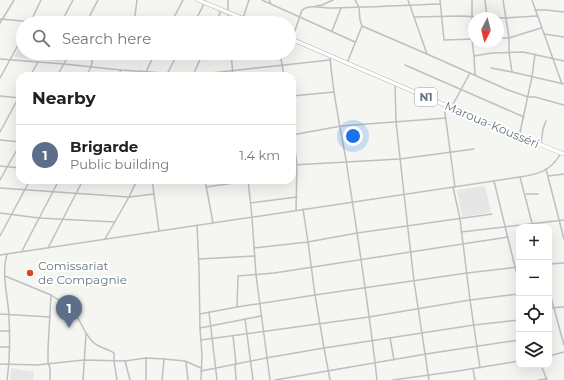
<!DOCTYPE html>
<html lang="en">
<head>
<meta charset="utf-8">
<style>
	body { margin:0; font-family:Montserrat,sans-serif; background:#f2f2f2; color:#222 }
	.controls { position:absolute; right:12px; bottom:12px; display:grid; overflow:hidden; border-radius:8px; box-shadow:0 4px 16px #0002 }
	.controls button { width:36px; height:36px; display:grid; place-items:center; padding:0; border:0; border-bottom:1px solid #e0e0e0; background:#fff; color:#222; font:20px sans-serif }
	.compass { position:absolute; left:468px; top:12px; width:36px; height:36px; border-radius:50%; background:#fff; box-shadow:0 4px 16px #0002; rotate:187deg }
	.you { position:absolute; left:353px; top:136px; width:14px; height:14px; margin:-10px; border:3px solid #fff; border-radius:50%; background:#1a73e8; box-shadow:0 0 0 6px #1a73e833 }
	.badge { display:grid; place-items:center; width:26px; height:26px; border-radius:50%; background:#da452c; color:#fff; font-size:13px; font-weight:700 }
	.pin { position:absolute; translate:-50% -33px; filter:drop-shadow(0 1px 2px #0008) }
	.pin::after { content:''; position:absolute; top:21px; width:14px; height:12px; background:inherit; clip-path:polygon(0 0,100% 0,50% 100%) }
	.list { margin:0; padding:0; list-style:none }
	h2 { display:flex; justify-content:space-between; align-items:center; height:52px; margin:0; padding:0 16px; font-size:17px }
	h2 small { font-size:13px; font-weight:400; color:#767676 }
	.list li { display:grid; grid-template-columns:26px 1fr auto; gap:12px; align-items:center; box-sizing:border-box; height:60px; padding:0 16px; border-top:1px solid #e0e0e0 }
	.list b { display:block; font-size:15px; white-space:nowrap }
	.list p { margin:0; font-size:13px; white-space:nowrap; color:#767676 }
	.list em { font-size:13px; font-style:normal; color:#767676 }
	.icon { flex:none; width:22px; height:22px; fill:none; stroke:currentColor; stroke-width:2; stroke-linecap:round; stroke-linejoin:round }
	.map { position:relative; flex:none; width:564px; height:380px; overflow:hidden }
	.search { position:absolute; background:#fff; box-shadow:0 4px 16px #0002; left:16px; top:16px; width:280px; height:44px; display:flex; align-items:center; gap:10px; box-sizing:border-box; padding:0 14px; border-radius:22px; color:#767676; font-size:15px }
	.panel { position:absolute; background:#fff; box-shadow:0 4px 16px #0002; left:16px; top:72px; width:280px; height:112px; border-radius:12px }
	.map>svg:first-child { display:block }
	.built { fill:#e5e6e5 }
	.lines { fill:none; stroke-linecap:round; stroke-linejoin:round }
	.highway-casing { stroke:#b1b5b8; stroke-width:4.5 }
	.street { stroke:#bbc0c3; stroke-width:1.5 }
	.highway { stroke:#fff; stroke-width:3.5 }
	.poi-dot { fill:#da452c; stroke:#fff; stroke-width:1.5 }
	.labels { text-anchor:middle; stroke-width:4; stroke-linejoin:round; paint-order:stroke }
	.shield { fill:#fff; stroke:#93a0a7; stroke-width:1 }
	.shield-label { font-size:11px; font-weight:bold; fill:#657781 }
	.street-label { font-size:12px; fill:#657781; stroke:#fff }
	.poi-label { font-size:12px; fill:#657781; stroke:#fff; text-anchor:start }
</style>
</head>
<body>
<div class="map">
<svg width="564" height="380" viewBox="0 0 564 380">
	<rect width="100%" height="100%" fill="#f5f5f1"/>
	<g class="built">
		<polygon points="23,39 23,53 68,53 63,62 14,57"/>
		<polygon points="485,186 491,212 462,217 457,190"/>
		<polygon points="11,368 34,372 33,380 10,380"/>
	</g>
	<g class="lines">
		<g class="highway-casing">
			<g id="highway">
				<polyline points="198,0 254,23"/>
				<polyline points="289,38 519,137 541,145 564,154"/>
			</g>
		</g>
		<g class="street">
			<polyline points="228,0 228,23"/>
			<polyline points="262,0 355,42"/>
			<polyline points="269,0 271,4"/>
			<polyline points="408,0 427,54"/>
			<polyline points="440,0 444,40 474,39"/>
			<polyline points="472,0 472,40 474,56 492,53 523,52 564,61"/>
			<polyline points="485,0 487,17"/>
			<polyline points="503,0 509,38 509,52 512,72 564,84"/>
			<polyline points="532,0 562,84"/>
			<polyline points="316,6 322,5 333,0"/>
			<polyline points="535,10 546,10 564,12"/>
			<polyline points="414,17 459,16 506,18 537,16"/>
			<polyline points="243,18 249,0"/>
			<polyline points="0,19 45,23"/>
			<polyline points="0,23 14,0"/>
			<polyline points="30,23 41,0"/>
			<polyline points="61,23 73,0"/>
			<polyline points="86,23 98,0"/>
			<polyline points="134,23 137,0"/>
			<polyline points="171,23 183,0"/>
			<polyline points="194,23 205,2 205,0"/>
			<polyline points="216,23 221,10"/>
			<polyline points="362,26 427,54 508,90 528,97 535,97 564,105"/>
			<polyline points="332,31 341,8"/>
			<polyline points="544,34 564,37"/>
			<polyline points="498,38 509,38 541,28"/>
			<path d="M292,39L302,10C310,4 320,8 329,8C366,8 403,5 440,4"/>
			<polyline points="231,53 233,76"/>
			<polyline points="280,53 284,76"/>
			<path d="M330,55C332,91 340,126 346,160C357,233 369,307 377,380"/>
			<polyline points="474,56 475,75"/>
			<polyline points="0,59 64,64 121,70 193,75 330,60"/>
			<polyline points="347,63 362,26 360,20 359,7 355,0"/>
			<polyline points="405,65 524,117"/>
			<polyline points="491,68 512,72"/>
			<polyline points="141,71 142,76"/>
			<polyline points="146,72 155,53"/>
			<polyline points="167,74 178,53"/>
			<polyline points="193,75 203,53"/>
			<polyline points="30,76 38,62"/>
			<polyline points="57,76 70,53"/>
			<polyline points="86,76 91,67 94,53"/>
			<polyline points="118,76 121,70"/>
			<polyline points="0,78 23,36"/>
			<polyline points="395,84 396,122 404,194 414,281 429,380"/>
			<polyline points="0,96 20,98"/>
			<polyline points="292,96 334,92"/>
			<polyline points="444,106 455,187"/>
			<polyline points="451,108 470,73"/>
			<polyline points="292,128 297,164 296,210"/>
			<polyline points="0,132 20,95"/>
			<polyline points="292,135 341,126 446,118"/>
			<polyline points="519,137 532,77 535,54"/>
			<polyline points="0,140 20,142"/>
			<polyline points="541,144 543,129 546,121"/>
			<polyline points="292,165 400,159 474,149"/>
			<polyline points="0,166 20,168"/>
			<polyline points="546,169 564,239"/>
			<polyline points="548,176 564,174"/>
			<polyline points="520,177 533,227"/>
			<polyline points="0,180 20,144"/>
			<polyline points="152,180 159,231"/>
			<polyline points="205,180 213,223"/>
			<polyline points="248,180 252,217 256,275 270,380"/>
			<polyline points="494,181 515,267 519,282"/>
			<polyline points="206,187 248,181"/>
			<polyline points="453,187 460,219 470,300 480,368"/>
			<polyline points="0,188 129,197 154,194"/>
			<polyline points="526,194 538,194"/>
			<polyline points="251,203 297,197"/>
			<polyline points="0,213 39,218 115,222"/>
			<polyline points="197,225 199,268 200,328 202,355 201,380"/>
			<polyline points="461,232 564,220"/>
			<polyline points="0,236 30,180"/>
			<polyline points="105,239 129,197 137,180"/>
			<polyline points="48,248 83,180"/>
			<polyline points="254,248 308,242 357,233 492,214"/>
			<polyline points="22,251 59,180"/>
			<path d="M0,255L520,177C539,174 551,171 561,153"/>
			<polyline points="199,259 255,256"/>
			<polyline points="549,264 564,263"/>
			<polyline points="5,276 51,295"/>
			<polyline points="549,290 564,345"/>
			<polyline points="237,307 238,276 274,273 508,237"/>
			<polyline points="549,308 564,307"/>
			<polyline points="209,312 217,380"/>
			<polyline points="0,314 50,317"/>
			<polyline points="200,314 237,307 315,295 467,273 519,267"/>
			<polyline points="245,319 253,380"/>
			<polyline points="200,328 261,316"/>
			<polyline points="0,331 9,331"/>
			<polyline points="233,336 236,364"/>
			<polyline points="390,338 394,360"/>
			<polyline points="201,340 369,317 470,300 519,294"/>
			<polyline points="0,347 9,347"/>
			<polyline points="549,356 564,352"/>
			<polyline points="125,361 130,380"/>
			<polyline points="186,362 188,380"/>
			<polyline points="0,364 37,365 84,360 125,361 146,358"/>
			<polyline points="235,364 236,380"/>
			<polyline points="541,365 547,380"/>
			<polyline points="473,369 475,380"/>
			<polyline points="201,371 266,358 324,348 315,295 308,242 303,209"/>
			<path d="M7,380C10,359 10,337 9,316C8,296 1,274 7,254"/>
			<path d="M50,380V368L48,363V349L51,295C58,300 70,306 74,312C81,321 84,333 92,341C98,348 107,348 114,353V361L117,380"/>
			<polyline points="83,380 86,334"/>
			<polyline points="146,380 146,358 164,359"/>
			<polyline points="162,380 164,359 185,361 201,368"/>
			<polyline points="275,380 426,354 519,340"/>
			<polyline points="330,380 324,348 474,325 519,320"/>
			<polyline points="393,380 458,371 519,361"/>
			<polyline points="538,380 547,379"/>
		</g>
		<use href="#highway" class="highway"/>
	</g>
	<circle class="poi-dot" cx="30" cy="273" r="4"/>
	<g class="labels">
		<rect class="shield" x="415" y="88" width="22" height="18" rx="3"/>
		<g class="shield-label">
			<text x="426" y="101">N1</text>
		</g>
		<g class="street-label">
			<text transform="translate(492 125) rotate(23)" y="4">Maroua-Kousséri</text>
		</g>
		<g class="poi-label">
			<text x="38" y="270">Comissariat<tspan x="38" dy="14">de Compagnie</tspan></text>
		</g>
	</g>
</svg>
<div class="controls">
<button>+</button>
<button>−</button>
<button><svg class="icon" aria-label="locate" viewBox="0 0 24 24"><circle cx="12" cy="12" r="6"/><path d="M12 2v4M12 18v4M2 12h4M18 12h4"/></svg></button>
<button><svg class="icon" aria-label="layers" viewBox="0 0 24 24"><path d="M12 4l9 5-9 5-9-5zM3 14l9 5 9-5"/></svg></button>
</div>
<svg class="compass" viewBox="-18 -18 36 36"><path d="M0-13l5 13h-10z" fill="#e53935"/><path d="M0 13l5-13h-10z" fill="#767676"/></svg>
<div class="you"></div>
<div class="pin badge" style="left:69px;top:328px;background:#5c6f8a">1</div>
<div class="search"><svg class="icon" aria-label="search" viewBox="0 0 24 24"><circle cx="10" cy="10" r="6"/><path d="M15 15l6 6"/></svg>Search here</div>
<section class="panel">
<h2>Nearby<small></small></h2>
<ul class="list">
<li><span class="badge" style="background:#5c6f8a">1</span><div><b>Brigarde</b><p>Public building</p></div><em>1.4 km</em></li>
</ul>
</section>
</div>
</body>
</html>
